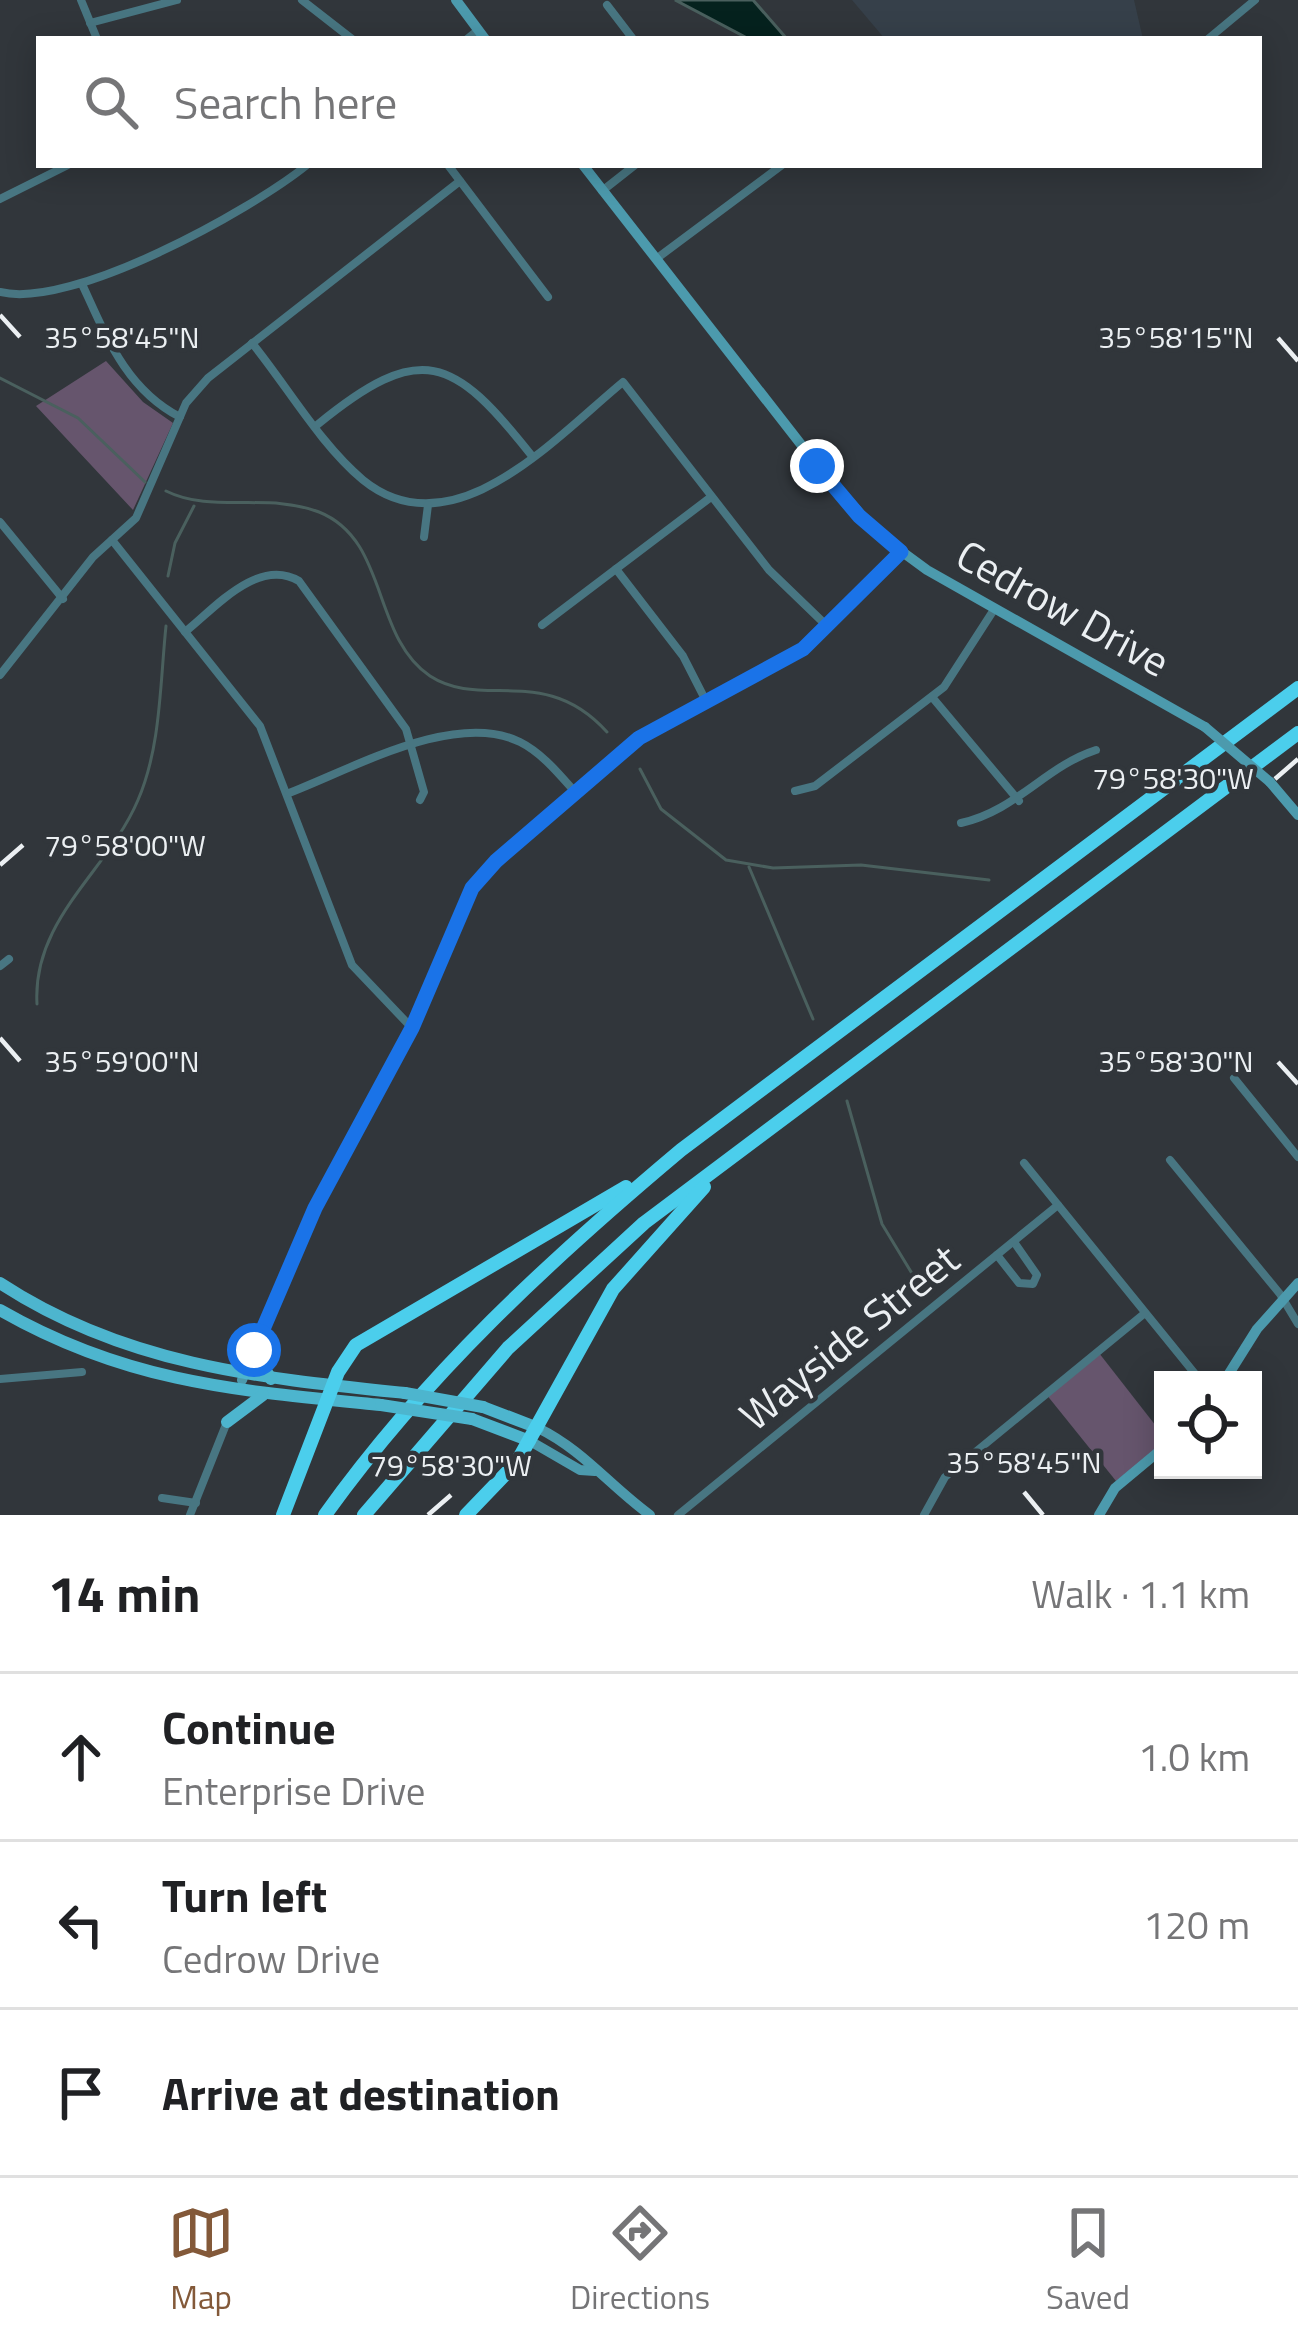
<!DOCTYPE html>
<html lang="en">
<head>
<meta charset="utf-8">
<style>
	body { margin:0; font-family:"Titillium Web",sans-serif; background:#f6f6f6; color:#202124 }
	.controls { position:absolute; right:36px; bottom:36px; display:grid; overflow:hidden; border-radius:0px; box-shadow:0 6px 30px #0003 }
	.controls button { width:108px; height:108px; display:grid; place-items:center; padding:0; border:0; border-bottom:3px solid #e0e0e0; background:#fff; color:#202124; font:60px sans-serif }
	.stop { position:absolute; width:36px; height:36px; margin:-27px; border:9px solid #1a73e8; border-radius:50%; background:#fff }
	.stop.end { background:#1a73e8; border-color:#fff; box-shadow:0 3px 12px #0008 }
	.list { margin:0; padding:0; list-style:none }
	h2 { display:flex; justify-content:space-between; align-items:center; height:156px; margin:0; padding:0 48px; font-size:51px }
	h2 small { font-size:39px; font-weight:400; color:#757577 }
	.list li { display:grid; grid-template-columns:78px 1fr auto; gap:36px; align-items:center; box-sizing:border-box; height:168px; padding:0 48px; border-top:3px solid #e0e0e0 }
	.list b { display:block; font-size:45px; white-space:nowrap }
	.list p { margin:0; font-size:39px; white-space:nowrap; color:#757577 }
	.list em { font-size:39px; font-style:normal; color:#757577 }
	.icon { flex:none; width:66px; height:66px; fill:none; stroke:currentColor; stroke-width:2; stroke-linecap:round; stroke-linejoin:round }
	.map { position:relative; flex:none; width:1298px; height:1515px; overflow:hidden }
	.search { position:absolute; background:#fff; box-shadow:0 6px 30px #0003; left:36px; right:36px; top:36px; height:132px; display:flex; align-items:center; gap:30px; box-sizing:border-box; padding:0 42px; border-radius:0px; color:#757577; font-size:45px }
	.sheet { height:660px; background:#fff }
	nav { display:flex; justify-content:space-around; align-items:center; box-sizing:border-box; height:168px; border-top:3px solid #e0e0e0; background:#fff; font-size:33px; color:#757577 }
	nav a { display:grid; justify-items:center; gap:6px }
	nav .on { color:#835939 }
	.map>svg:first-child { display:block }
	.built { fill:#36404a }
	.green { fill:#66556d }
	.water { fill:#05221e; stroke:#4a605e; stroke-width:3 }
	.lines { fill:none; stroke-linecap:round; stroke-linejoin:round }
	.stream { stroke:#4a605e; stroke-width:3 }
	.street { stroke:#487682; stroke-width:8 }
	.secondary { stroke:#4c9aad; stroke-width:10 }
	.primary { stroke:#4db5ce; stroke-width:12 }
	.highway { stroke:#4bceec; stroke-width:14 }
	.secondary-bridge { stroke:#4c9aad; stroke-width:10 }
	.primary-bridge { stroke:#4db5ce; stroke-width:12 }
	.route { stroke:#1a73e8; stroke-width:15 }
	.ticks { fill:none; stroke:#ebeff2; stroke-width:4.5 }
	.labels { text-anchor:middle; stroke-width:9; stroke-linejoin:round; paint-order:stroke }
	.street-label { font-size:42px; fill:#ebeff2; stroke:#31363b }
	.ticks-label { font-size:30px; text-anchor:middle; fill:#ebeff2; stroke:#31363b; stroke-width:9; stroke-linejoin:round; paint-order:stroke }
</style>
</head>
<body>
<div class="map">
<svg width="1298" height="1515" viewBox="0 0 1298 1515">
	<rect width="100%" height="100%" fill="#31363b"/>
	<polygon class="built" points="852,0 1134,0 1143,39 885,39"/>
	<g class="green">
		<polygon points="106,361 143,402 173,423 133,510 36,406"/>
		<polygon points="1099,1353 1163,1435 1163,1445 1116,1481 1046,1394"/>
	</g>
	<polygon class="water" points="675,0 753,0 787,39 749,39"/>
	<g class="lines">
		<g class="stream">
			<polyline points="0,378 78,418 145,482"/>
			<path d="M166,491C212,514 268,492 319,512C389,540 371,636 430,676C482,710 545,663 607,732"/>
			<polyline points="168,576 175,543 194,506"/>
			<polyline points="640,769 661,809 726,860 773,868 861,865 989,880"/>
			<polyline points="749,867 813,1019"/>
			<path d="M37,1004C32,919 108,871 138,800C161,747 160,683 166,626"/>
			<polyline points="847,1101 882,1224 919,1285"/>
		</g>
		<g class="street">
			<polyline points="81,0 97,39"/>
			<polyline points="302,0 352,39"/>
			<polyline points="607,5 633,39"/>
			<polyline points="90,23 177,0"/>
			<polyline points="467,39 478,30"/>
			<polyline points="1208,39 1255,0"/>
			<polyline points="448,165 548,297"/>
			<polyline points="602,191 635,165"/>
			<polyline points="0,199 68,165"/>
			<polyline points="656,259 782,165"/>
			<path d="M82,284C106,336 126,389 180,417"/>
			<path d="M0,292C71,310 250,211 307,165"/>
			<path d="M252,343C287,386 320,444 363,480C453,553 556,437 623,382L769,570L827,626"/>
			<path d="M317,425C421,340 453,356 532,456"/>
			<polyline points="0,522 63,599"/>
			<polyline points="424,537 428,505"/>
			<polyline points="112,540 260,726 352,965 411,1027"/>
			<polyline points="616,569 683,656 706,701"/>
			<polyline points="542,625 711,497"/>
			<path d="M185,632C215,608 258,557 299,581L406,729L424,792L420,800"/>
			<polyline points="0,675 93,557 136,518 186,403 208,378 460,181"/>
			<polyline points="932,697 1019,801"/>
			<polyline points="795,791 815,786 944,687 995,608"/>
			<path d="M289,793C352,769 455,710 520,742C542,753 559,774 575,792"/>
			<path d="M961,823C1016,811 1046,766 1096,750"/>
			<polyline points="0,966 9,959"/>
			<polyline points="1234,1078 1298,1157"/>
			<polyline points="1170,1160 1280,1294 1298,1324"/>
			<polyline points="1024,1163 1200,1380"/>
			<polyline points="997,1255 1019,1283 1033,1284 1037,1275 1014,1242"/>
			<polyline points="0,1379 82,1372"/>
			<polyline points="162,1498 196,1503"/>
			<polyline points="190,1515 227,1422"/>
			<polyline points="678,1515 1058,1205"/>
			<polyline points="924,1515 945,1477 1145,1313"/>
		</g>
		<g class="secondary">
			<polyline points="456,0 485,39"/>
			<polyline points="583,165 817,465 878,534 927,570 1205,727"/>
			<polyline points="1270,782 1298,815"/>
			<polyline points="242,1380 304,1229 403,1047 472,888 496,861 639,738 803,649 901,552"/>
			<polyline points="1225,1380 1257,1329 1298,1283"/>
			<path d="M538,1428C583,1450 610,1486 650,1515"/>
			<polyline points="530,1441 580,1470 595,1471"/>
			<polyline points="1099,1515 1115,1488 1163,1448"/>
		</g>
		<g class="primary">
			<path d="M0,1283C125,1365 260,1378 405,1393"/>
			<path d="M0,1310C127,1383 240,1391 381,1405"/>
			<polyline points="253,1350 271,1379"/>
			<polyline points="483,1407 538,1428"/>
			<polyline points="472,1419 530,1441"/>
			<polyline points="227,1422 263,1395"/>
		</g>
		<g class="highway">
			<polyline points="283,1515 338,1372 356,1345 626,1187"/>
			<path d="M325,1515C425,1375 550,1260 681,1150L1298,688"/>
			<polyline points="364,1515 508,1348 644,1223 1298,733"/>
			<polyline points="466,1515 517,1462 613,1289 704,1187"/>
		</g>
		<polyline class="secondary-bridge" points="1205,727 1270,782"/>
		<g class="primary-bridge">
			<polyline points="405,1393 483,1407"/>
			<polyline points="381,1405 472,1419"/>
		</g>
	</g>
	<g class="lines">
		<polyline class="route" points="254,1350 315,1208 412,1028 472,888 496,861 639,738 803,649 901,552 859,516 817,466"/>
	</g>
	<path class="ticks" d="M0,315L20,337M1278,338L1298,361M1275,779L1298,759M0,865L23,845M0,1038L20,1061M1278,1062L1298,1084M1024,1492L1043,1515M428,1515L451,1495"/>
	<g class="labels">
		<g class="street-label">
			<text transform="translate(1063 608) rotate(29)" y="15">Cedrow Drive</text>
			<text transform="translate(849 1337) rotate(-39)" y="15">Wayside Street</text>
		</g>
	</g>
	<g class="ticks-label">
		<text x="122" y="348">35°58'45"N</text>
		<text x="1176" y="348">35°58'15"N</text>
		<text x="1173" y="789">79°58'30"W</text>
		<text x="125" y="856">79°58'00"W</text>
		<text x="122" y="1072">35°59'00"N</text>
		<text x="1176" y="1072">35°58'30"N</text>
		<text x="1024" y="1473">35°58'45"N</text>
		<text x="451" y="1476">79°58'30"W</text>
	</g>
</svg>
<div class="controls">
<button><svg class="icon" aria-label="locate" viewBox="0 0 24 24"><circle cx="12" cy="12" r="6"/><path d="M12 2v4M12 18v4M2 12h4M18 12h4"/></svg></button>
</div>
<div class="stop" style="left:254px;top:1350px"></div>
<div class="stop end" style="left:817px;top:466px"></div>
<div class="search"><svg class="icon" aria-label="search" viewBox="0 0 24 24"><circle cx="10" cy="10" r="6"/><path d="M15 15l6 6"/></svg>Search here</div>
</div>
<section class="sheet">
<h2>14 min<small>Walk · 1.1 km</small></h2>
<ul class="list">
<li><svg class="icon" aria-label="ahead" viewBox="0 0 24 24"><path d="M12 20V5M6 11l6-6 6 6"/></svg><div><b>Continue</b><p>Enterprise Drive</p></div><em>1.0 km</em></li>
<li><svg class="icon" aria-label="left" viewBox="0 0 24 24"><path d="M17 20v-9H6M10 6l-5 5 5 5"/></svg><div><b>Turn left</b><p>Cedrow Drive</p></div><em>120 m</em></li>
<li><svg class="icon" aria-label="arrive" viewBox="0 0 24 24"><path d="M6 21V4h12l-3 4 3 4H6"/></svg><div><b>Arrive at destination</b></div></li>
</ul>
</section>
<nav>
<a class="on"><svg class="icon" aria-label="map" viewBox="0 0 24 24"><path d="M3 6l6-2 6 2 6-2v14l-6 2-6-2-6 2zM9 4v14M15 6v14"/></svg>Map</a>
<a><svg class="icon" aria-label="directions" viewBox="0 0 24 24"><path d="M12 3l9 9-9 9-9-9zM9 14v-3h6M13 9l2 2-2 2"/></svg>Directions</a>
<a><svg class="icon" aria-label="saved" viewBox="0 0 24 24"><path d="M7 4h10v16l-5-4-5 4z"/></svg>Saved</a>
</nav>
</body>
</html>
